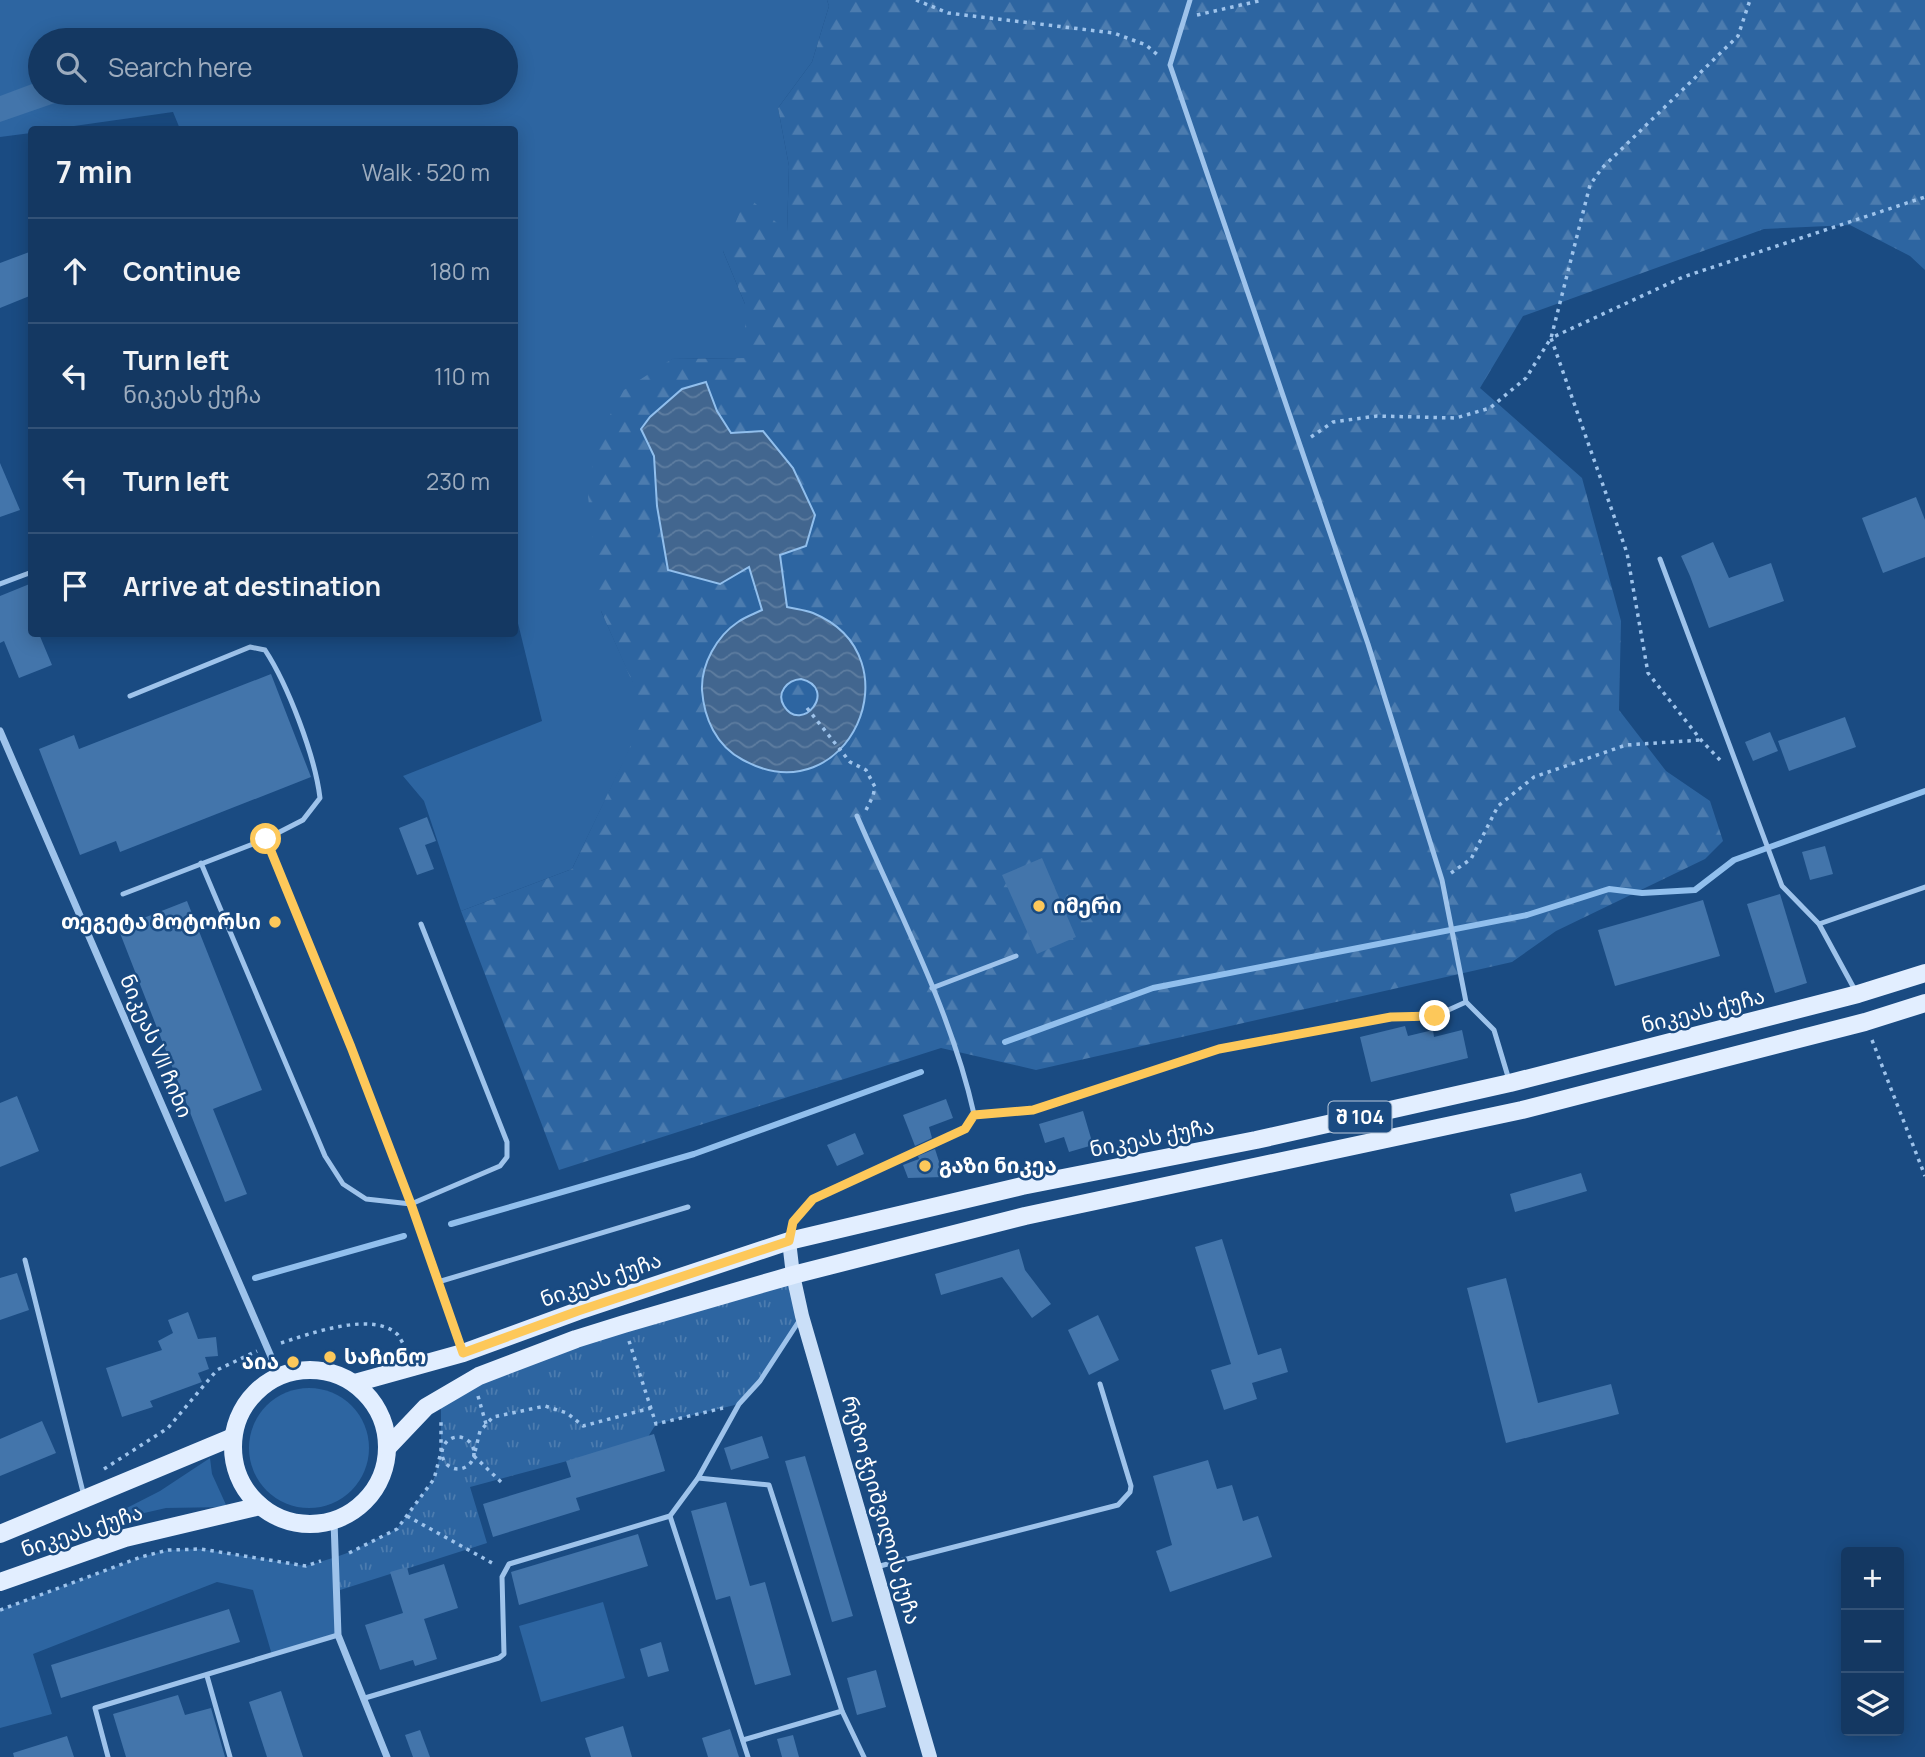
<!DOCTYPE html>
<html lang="en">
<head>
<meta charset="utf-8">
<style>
	body { margin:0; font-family:Manrope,"Noto Sans Georgian",sans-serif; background:#1d3f68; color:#f1f3f6 }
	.controls { position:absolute; right:21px; bottom:21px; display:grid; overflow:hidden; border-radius:7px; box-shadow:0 4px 18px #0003 }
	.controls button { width:63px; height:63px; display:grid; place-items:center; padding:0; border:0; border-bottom:2px solid #335277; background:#143862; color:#f1f3f6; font:35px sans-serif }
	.stop { position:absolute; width:21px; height:21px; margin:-16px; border:5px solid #fdc85a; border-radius:50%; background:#fff }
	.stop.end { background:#fdc85a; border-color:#fff; box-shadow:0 2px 7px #0008 }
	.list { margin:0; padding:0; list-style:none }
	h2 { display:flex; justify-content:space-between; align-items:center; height:91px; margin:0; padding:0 28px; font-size:30px }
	h2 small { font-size:23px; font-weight:400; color:#9dacbe }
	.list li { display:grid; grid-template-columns:46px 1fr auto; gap:21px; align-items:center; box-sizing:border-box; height:105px; padding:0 28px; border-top:2px solid #335277 }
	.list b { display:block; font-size:26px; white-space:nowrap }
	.list p { margin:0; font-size:23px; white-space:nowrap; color:#9dacbe }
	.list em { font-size:23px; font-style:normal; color:#9dacbe }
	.icon { flex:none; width:38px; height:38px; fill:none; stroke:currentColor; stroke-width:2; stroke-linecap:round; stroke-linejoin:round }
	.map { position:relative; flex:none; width:1925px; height:1757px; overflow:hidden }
	.search { position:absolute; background:#143862; box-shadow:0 4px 18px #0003; left:28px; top:28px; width:490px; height:77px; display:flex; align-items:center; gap:18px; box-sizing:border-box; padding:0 24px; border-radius:38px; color:#9dacbe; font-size:26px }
	.panel { position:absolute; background:#143862; box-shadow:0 4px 18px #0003; left:28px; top:126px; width:490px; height:511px; border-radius:7px }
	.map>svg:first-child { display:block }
	.grass { fill:#2d65a1; fill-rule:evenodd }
	.forest { fill:url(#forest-firs) }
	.park { fill:url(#park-tufts) }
	.water { fill:url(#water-waves); stroke:#91bfed; stroke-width:2; fill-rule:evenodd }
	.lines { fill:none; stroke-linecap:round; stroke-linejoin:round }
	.stream { stroke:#91bfed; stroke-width:6 }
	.building { fill:#4375ab }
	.path { stroke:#9ec3eb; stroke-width:3.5; stroke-dasharray:3.5 5; stroke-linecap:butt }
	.lane { stroke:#9ec3eb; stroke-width:5 }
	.street { stroke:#9ec3eb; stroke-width:7 }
	.secondary { stroke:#cadff8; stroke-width:14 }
	.primary { stroke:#e2eeff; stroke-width:18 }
	.route { stroke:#fdc85a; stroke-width:9 }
	.poi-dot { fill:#fdc85a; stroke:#1a4b82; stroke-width:2.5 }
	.labels { text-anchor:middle; stroke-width:5; stroke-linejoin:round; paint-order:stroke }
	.shield { fill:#1a4b82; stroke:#bac9da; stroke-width:2 }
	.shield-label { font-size:19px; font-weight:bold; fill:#fff }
	.poi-label { font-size:21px; font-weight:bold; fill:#fff; stroke:#1a4b82; text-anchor:start }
	.street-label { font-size:21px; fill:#fff; stroke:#1a4b82 }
</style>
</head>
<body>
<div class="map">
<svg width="1925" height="1757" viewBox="0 0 1925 1757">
	<defs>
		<pattern id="forest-firs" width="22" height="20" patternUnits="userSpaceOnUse" patternTransform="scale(1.75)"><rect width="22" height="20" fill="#2d65a1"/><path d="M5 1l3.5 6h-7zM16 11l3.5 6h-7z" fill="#4c7caf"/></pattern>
		<pattern id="park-tufts" width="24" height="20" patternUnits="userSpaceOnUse" patternTransform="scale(1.75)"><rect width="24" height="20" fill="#2d65a1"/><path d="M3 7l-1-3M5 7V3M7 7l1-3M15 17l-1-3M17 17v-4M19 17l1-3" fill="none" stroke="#4c7caf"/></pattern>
		<pattern id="water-waves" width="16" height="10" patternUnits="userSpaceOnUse" patternTransform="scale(1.75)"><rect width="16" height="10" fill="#42668f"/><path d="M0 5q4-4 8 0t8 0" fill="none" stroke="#5e7da0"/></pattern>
	</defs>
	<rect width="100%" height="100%" fill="#1a4b82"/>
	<g class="grass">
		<path d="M0,0H827L829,6L812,62L778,108L789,166L787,233L723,251L745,304V358L672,359L601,611L647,713L572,869L461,911L424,801L403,776L542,721L514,607V130L180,129L173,112L53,129L32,130L31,133L0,137ZM40,40H506V93H40Z"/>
		<circle cx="309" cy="1448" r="60"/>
		<polygon points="210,1458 212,1474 227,1507 166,1508 118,1519 116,1516 117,1513 160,1491"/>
		<polygon points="201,1549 306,1566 336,1557 338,1635 272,1655 253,1590 217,1582 33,1654 52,1714 0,1728 0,1610 141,1557 168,1550"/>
		<polygon points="603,1602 625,1678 541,1702 519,1626"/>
	</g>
	<polygon class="forest" points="827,0 1925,0 1925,270 1910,256 1850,225 1764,229 1523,316 1480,388 1582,478 1621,621 1619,710 1666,771 1710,801 1723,841 1705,859 1556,931 1512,962 1036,1070 941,1048 559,1170 461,911 572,869 646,713 601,611 588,496 596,440 624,390 672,359 745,358 745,304 723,251 747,196 787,232 789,166 778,108 812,62 829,6"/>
	<polygon class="park" points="793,1275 802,1316 760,1381 739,1404 656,1424 646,1440 470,1487 487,1543 337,1591 336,1557 350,1552 397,1529 434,1479 441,1452 441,1410 436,1401 479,1376"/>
	<path class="water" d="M706,382L717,411L731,433L763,431L793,468L815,515L806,546L780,555L787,607C796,609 806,610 813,613C919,657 848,817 743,760C716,746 704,718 702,690C701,664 717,636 738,622C745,617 754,614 762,610L749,567L720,584L668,570L657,506L654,456L641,429L650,417L682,389ZM801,679C839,688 802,735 784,706C776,693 787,680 801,679Z"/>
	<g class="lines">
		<g class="stream">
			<polyline points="1005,1042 1153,988 1527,915 1609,889 1642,893 1695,890 1734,860 1925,791"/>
			<polyline points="451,1224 694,1154 921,1072"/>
			<polyline points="255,1278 404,1236"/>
		</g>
	</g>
	<g class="building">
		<polygon points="40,81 40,93 78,93 78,95 0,122 0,96"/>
		<polygon points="32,251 32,295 0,308 0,263"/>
		<polygon points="0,463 20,510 0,517"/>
		<polygon points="1916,497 1925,520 1925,557 1883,573 1862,518"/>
		<polygon points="1713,542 1729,578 1771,563 1784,601 1709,628 1690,576 1681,556"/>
		<polygon points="32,583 32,634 39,634 52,665 19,678 4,641 0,643 0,596"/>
		<polygon points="271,674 311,777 120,852 116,841 80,855 39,749 74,735 79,749"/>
		<polygon points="1845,717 1856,747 1789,771 1778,741"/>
		<polygon points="1770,732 1778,751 1753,761 1745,742"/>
		<polygon points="427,817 436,841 425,845 434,869 417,875 399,828"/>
		<polygon points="1825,846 1833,874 1810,880 1802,852"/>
		<polygon points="1042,858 1076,937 1037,954 1002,875"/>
		<polygon points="1780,894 1807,983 1775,993 1747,904"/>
		<polygon points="1703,900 1720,956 1615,986 1598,930"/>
		<polygon points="187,901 262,1090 213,1109 247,1194 225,1202 118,928"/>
		<polygon points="1405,1026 1408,1036 1433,1030 1434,1037 1462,1030 1468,1058 1371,1082 1360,1037"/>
		<polygon points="17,1096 39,1151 0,1167 0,1103"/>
		<polygon points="946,1099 953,1118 929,1127 932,1138 915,1146 903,1115"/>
		<polygon points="1083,1111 1093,1145 1069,1152 1064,1137 1045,1143 1039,1124"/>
		<polygon points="855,1133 864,1154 837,1166 827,1145"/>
		<polygon points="935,1149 944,1177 908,1178 903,1165 919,1159 918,1156"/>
		<polygon points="1581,1173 1587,1191 1515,1212 1510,1194"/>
		<polygon points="1222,1239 1258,1355 1281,1348 1288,1372 1252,1383 1257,1399 1224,1410 1211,1370 1231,1364 1195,1247"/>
		<polygon points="1019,1249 1025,1270 1051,1304 1032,1318 1002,1277 941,1295 935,1274"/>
		<polygon points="17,1273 29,1310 0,1320 0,1278"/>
		<polygon points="1506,1278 1538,1403 1611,1384 1619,1414 1506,1443 1467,1288"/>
		<polygon points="188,1312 198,1339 216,1337 218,1356 205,1357 209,1369 198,1373 202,1382 150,1401 153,1407 122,1417 106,1368 162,1350 158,1341 173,1333 168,1320"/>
		<polygon points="1098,1315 1119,1360 1089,1375 1068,1330"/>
		<polygon points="42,1421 56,1453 0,1476 0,1439"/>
		<polygon points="654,1434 665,1471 576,1498 580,1510 493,1537 483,1504 571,1477 566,1461"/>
		<polygon points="762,1436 769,1458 731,1470 724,1448"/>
		<polygon points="805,1456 853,1616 832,1622 785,1461"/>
		<polygon points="1208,1460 1217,1489 1232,1485 1243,1521 1258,1516 1272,1557 1170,1592 1156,1551 1172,1545 1153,1476"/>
		<polygon points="726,1502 750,1586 765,1582 791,1675 755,1685 730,1596 716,1600 691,1511"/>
		<polygon points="638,1534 648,1566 519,1605 511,1572"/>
		<polygon points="444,1564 458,1608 424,1619 437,1659 415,1666 413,1660 380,1670 365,1625 403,1613 390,1572 407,1567 409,1575"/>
		<polygon points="229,1609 240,1642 61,1698 51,1665"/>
		<polygon points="661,1642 669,1671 648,1677 640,1649"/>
		<polygon points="876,1670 886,1707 857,1715 847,1678"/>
		<polygon points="281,1691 303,1757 267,1757 249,1702"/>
		<polygon points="178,1695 185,1715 211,1708 225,1757 126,1757 113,1714"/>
		<polygon points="623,1726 632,1757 591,1757 585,1738"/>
		<polygon points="730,1729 739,1757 708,1757 702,1738"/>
		<polygon points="420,1730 430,1757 413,1757 405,1735"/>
		<polygon points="793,1735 799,1757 782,1757 777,1739"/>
		<polygon points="67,1736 74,1757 14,1757 13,1753"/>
	</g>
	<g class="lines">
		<g class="path">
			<polyline points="916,0 948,13 1114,33 1146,45 1159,56"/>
			<polyline points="1197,15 1263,0"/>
			<polyline points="1311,437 1333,422 1377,416 1456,418 1490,408 1526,378 1551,338 1590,185 1602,168 1738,36 1750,0"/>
			<polyline points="807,708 850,762 866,770 875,787 873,796 866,810"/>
			<polyline points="1720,760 1701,740 1648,673 1627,553 1551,338 1683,277 1925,197"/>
			<polyline points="1451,873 1471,859 1498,806 1534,777 1626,745 1701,740"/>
			<polyline points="1872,1040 1925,1176"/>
			<polyline points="629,1341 656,1424 723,1408"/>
			<path d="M281,1343C309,1334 374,1310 398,1335C401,1339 404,1346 406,1350"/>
			<polyline points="478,1396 486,1424"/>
			<circle cx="458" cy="1453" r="16"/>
			<polyline points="104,1469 168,1428 217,1370 257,1351"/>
			<polyline points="501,1482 474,1456 480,1431 493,1417 545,1406 567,1413 583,1426 651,1408"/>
			<polyline points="407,1516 494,1564"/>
			<polyline points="349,1553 397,1529 434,1479 441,1452 441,1418"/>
			<polyline points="0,1610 141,1557 168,1550 201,1549 306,1566 321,1561"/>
		</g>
		<g class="lane">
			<polyline points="1190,0 1170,65 1368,644 1442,880 1466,1002 1494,1030 1509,1080"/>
			<polyline points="1660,559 1782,886 1819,924 1856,992"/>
			<polyline points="0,584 32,572"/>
			<path d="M130,696L250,647L265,650C288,685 315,756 320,798L303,820L266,839L351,1047L411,1204L462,1350"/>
			<polyline points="201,863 325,1156 343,1184 366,1199 411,1204 500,1166 507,1157 507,1142 421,924"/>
			<polyline points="123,894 266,839"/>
			<polyline points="1819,924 1925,887"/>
			<polyline points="932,988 1016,956"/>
			<polyline points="974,1114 1033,1110 1219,1049 1391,1017 1435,1016 1466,1002"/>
			<path d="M790,1238L793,1222L813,1199L965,1129L974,1114C951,1011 899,913 857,816"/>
			<polyline points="25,1260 84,1496"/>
			<polyline points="438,1282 688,1207"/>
			<polyline points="698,1478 769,1485 842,1711 864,1757"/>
			<polyline points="670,1516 748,1757"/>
			<polyline points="876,1567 1118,1505 1130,1492 1131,1486 1100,1384"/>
			<polyline points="207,1676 230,1757"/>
			<polyline points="365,1698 499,1658 504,1654 502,1577 509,1564 670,1516 698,1478 739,1404 760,1381 801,1318"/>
			<polyline points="743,1740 842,1711"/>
			<polyline points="108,1757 95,1708 338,1635"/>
		</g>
		<g class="street">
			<polyline points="0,731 279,1375"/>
			<polyline points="334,1521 338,1635 387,1757"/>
		</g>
		<polyline class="secondary" points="789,1241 793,1275 802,1316 930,1757"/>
		<g class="primary">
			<circle cx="310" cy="1447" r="77"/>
			<polyline points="355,1383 463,1353 578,1311 789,1241 1022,1186 1256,1140 1510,1083 1858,994 1925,973"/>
			<polyline points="388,1447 426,1407 479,1376 576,1339 624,1324 793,1275 1025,1216 1522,1110 1865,1022 1925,1003"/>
			<polyline points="0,1534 233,1437"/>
			<polyline points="0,1582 125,1538 260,1506"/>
		</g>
	</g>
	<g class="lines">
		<polyline class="route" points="266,839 351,1047 411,1204 463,1353 578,1311 789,1241 793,1222 813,1199 965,1129 974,1115 1033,1110 1219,1049 1391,1017 1435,1016"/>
	</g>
	<g class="poi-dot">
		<circle cx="1039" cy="906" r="7"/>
		<circle cx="275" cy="922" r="7"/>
		<circle cx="925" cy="1166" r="7"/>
		<circle cx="330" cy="1357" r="7"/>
		<circle cx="293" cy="1362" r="7"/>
	</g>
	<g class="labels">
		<rect class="shield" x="1328.5" y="1101.5" width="63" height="31" rx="5"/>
		<g class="shield-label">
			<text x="1360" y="1124">შ 104</text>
		</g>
		<g class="poi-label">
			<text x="1053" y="913">იმერი</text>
			<text x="261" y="929" text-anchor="end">თეგეტა მოტორსი</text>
			<text x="939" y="1173">გაზი ნიკეა</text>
			<text x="344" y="1364">საჩინო</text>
			<text x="279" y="1369" text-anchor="end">აია</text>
		</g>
		<g class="street-label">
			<text transform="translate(1703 1011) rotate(-14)" y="7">ნიკეას ქუჩა</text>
			<text transform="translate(156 1046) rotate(67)" y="7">ნიკეას VII ჩიხი</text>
			<text transform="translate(1152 1138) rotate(-11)" y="7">ნიკეას ქუჩა</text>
			<text transform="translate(601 1280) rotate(-19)" y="7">ნიკეას ქუჩა</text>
			<text transform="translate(881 1510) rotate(74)" y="7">რეზო ჭეიშვილის ქუჩა</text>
			<text transform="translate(82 1531) rotate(-18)" y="7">ნიკეას ქუჩა</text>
		</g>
	</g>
</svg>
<div class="controls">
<button>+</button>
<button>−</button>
<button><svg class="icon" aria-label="layers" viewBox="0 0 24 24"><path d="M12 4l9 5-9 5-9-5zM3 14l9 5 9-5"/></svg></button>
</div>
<div class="stop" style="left:266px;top:839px"></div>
<div class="stop end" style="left:1435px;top:1016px"></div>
<div class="search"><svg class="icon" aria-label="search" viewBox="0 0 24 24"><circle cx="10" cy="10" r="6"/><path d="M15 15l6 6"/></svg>Search here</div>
<section class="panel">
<h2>7 min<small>Walk · 520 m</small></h2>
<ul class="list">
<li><svg class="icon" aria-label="ahead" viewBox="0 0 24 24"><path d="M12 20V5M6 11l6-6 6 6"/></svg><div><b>Continue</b></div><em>180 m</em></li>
<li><svg class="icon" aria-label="left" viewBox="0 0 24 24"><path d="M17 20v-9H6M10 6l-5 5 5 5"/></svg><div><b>Turn left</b><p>ნიკეას ქუჩა</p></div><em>110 m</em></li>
<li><svg class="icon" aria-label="left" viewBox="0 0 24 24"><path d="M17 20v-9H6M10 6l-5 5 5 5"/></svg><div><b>Turn left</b></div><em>230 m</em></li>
<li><svg class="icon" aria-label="arrive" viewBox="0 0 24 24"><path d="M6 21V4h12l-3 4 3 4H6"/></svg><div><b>Arrive at destination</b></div></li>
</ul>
</section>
</div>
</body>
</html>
